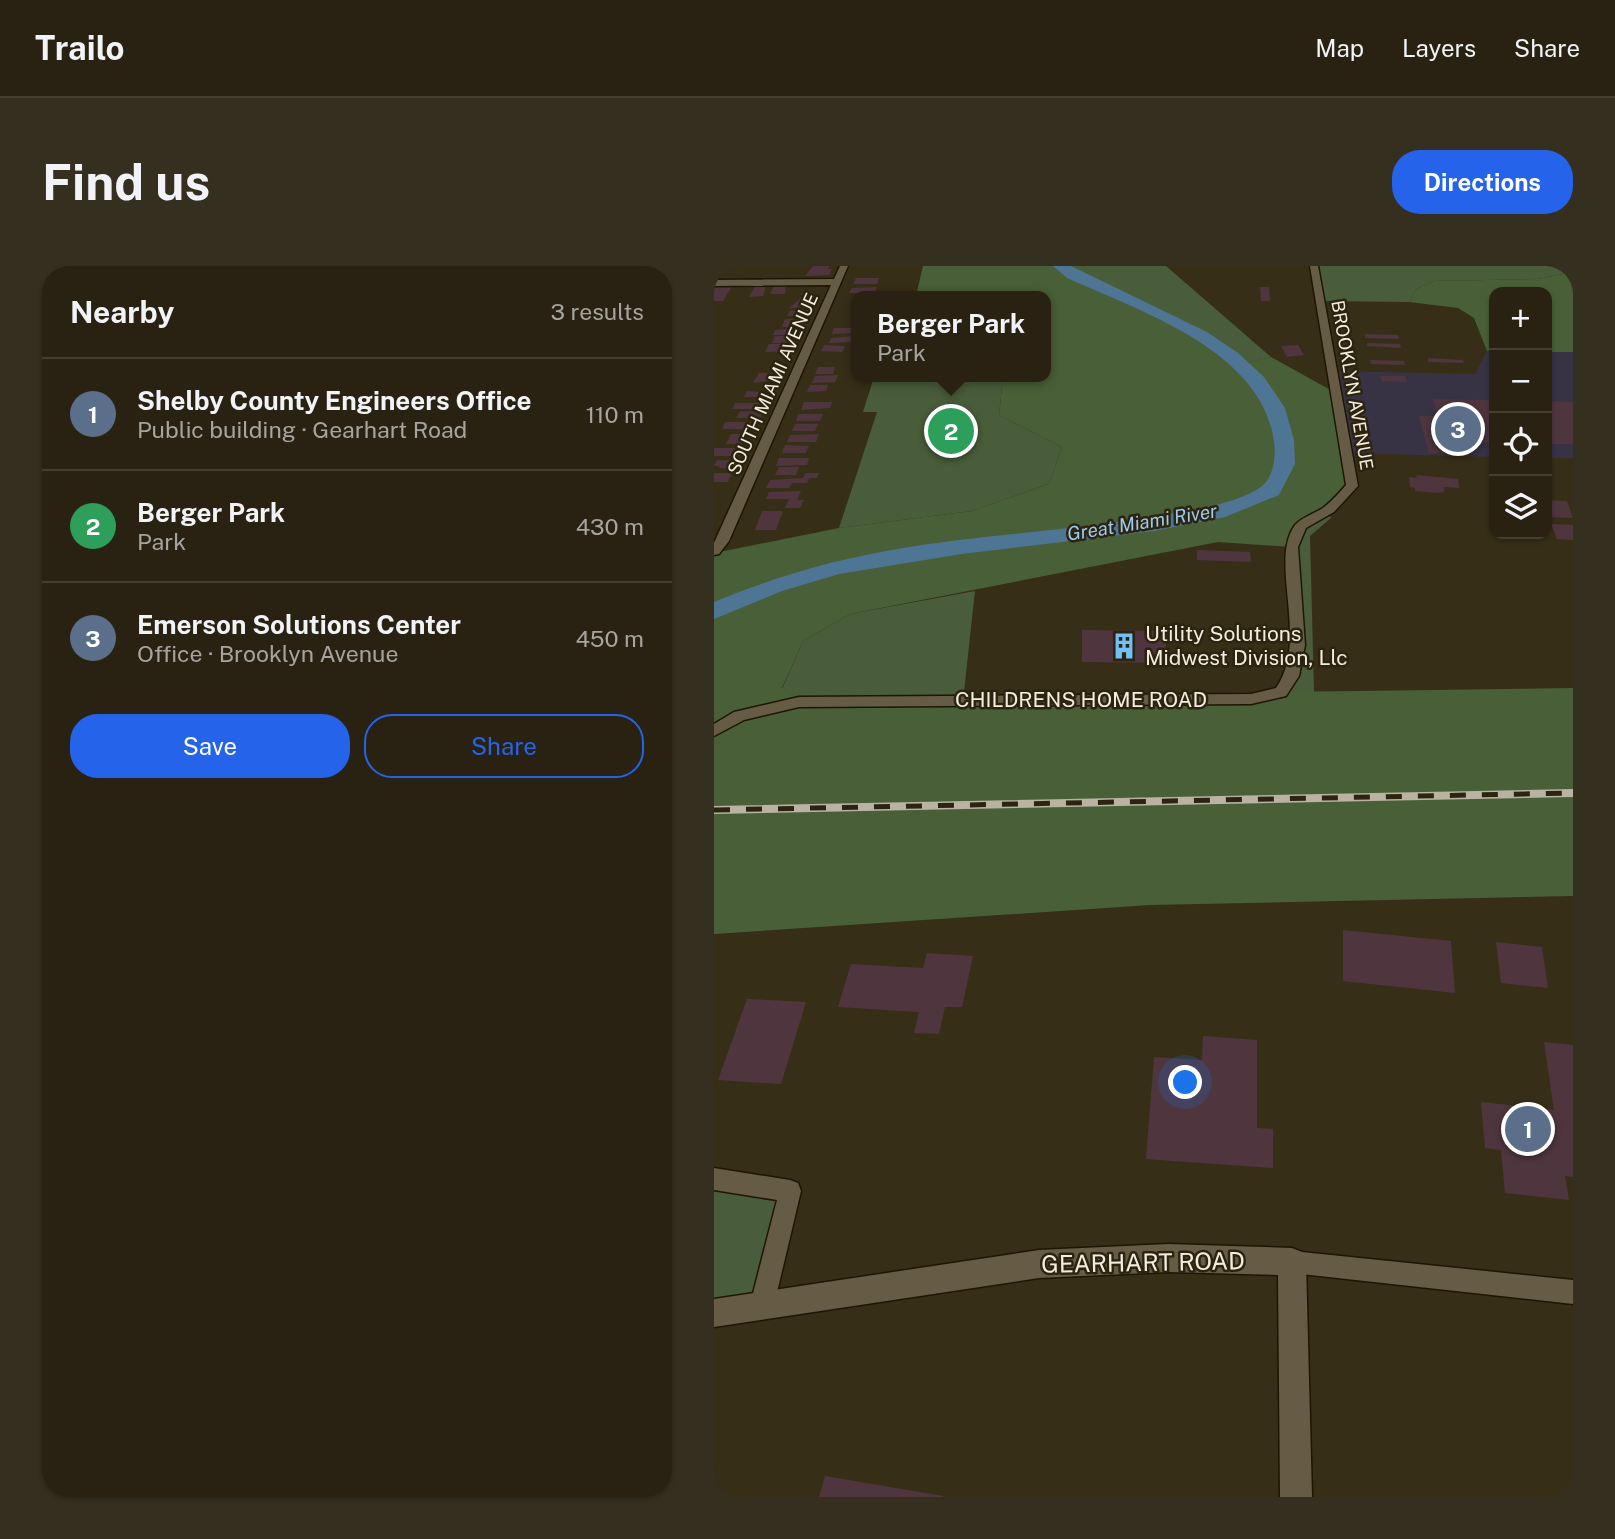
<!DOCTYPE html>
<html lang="en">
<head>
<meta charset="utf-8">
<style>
	body { margin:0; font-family:"Public Sans",sans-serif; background:#352f20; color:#f1f3f6 }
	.controls { position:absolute; right:21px; top:21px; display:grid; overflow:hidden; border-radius:14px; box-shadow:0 2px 5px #0004 }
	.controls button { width:63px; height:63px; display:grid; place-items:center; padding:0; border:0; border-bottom:2px solid #453f32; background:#292212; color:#f1f3f6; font:35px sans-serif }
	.you { position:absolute; left:472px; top:817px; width:24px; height:24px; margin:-18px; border:5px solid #fff; border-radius:50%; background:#1a73e8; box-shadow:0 0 0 10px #1a73e833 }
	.badge { display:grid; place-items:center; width:46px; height:46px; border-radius:50%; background:#2563eb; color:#fff; font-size:23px; font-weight:700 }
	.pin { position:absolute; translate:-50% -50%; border:4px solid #fff; box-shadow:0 2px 7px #0006 }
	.popup { position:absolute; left:137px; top:25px; width:200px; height:91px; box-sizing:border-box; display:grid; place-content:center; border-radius:14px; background:#292212; filter:drop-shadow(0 2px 5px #0005); font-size:23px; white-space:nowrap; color:#a5a49f }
	.popup b { font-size:26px; color:#f1f3f6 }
	.popup::after { content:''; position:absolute; left:50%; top:100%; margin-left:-14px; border:14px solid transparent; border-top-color:#292212 }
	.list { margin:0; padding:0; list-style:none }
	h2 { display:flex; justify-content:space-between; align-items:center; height:91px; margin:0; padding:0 28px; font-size:30px }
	h2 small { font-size:23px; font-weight:400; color:#a5a49f }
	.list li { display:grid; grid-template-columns:46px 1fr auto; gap:21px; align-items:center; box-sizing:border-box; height:112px; padding:0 28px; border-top:2px solid #453f32 }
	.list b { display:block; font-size:26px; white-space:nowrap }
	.list p { margin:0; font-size:23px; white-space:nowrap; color:#a5a49f }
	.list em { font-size:23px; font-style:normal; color:#a5a49f }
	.actions { display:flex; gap:14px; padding:21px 28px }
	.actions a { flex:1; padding:16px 0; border:2px solid #2563eb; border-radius:28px; text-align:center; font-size:24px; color:#2563eb }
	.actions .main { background:#2563eb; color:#fff }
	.icon { flex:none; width:38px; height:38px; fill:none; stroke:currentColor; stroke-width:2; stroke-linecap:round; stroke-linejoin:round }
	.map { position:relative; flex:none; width:859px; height:1231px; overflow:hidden; border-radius:28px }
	header { display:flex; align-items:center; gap:42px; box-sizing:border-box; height:98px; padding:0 35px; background:#292212; border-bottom:2px solid #453f32 }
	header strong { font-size:33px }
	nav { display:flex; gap:38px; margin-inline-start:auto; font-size:24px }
	.intro { display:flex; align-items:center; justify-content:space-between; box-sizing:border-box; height:168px; padding:0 42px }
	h1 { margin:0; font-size:49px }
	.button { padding:18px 32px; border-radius:28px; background:#2563eb; color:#fff; font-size:24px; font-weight:700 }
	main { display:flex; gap:42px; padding:0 42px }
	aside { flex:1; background:#292212; border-radius:28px; box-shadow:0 2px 5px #0004 }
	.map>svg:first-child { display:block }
	.industrial { fill:#373344 }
	.green { fill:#495d3a }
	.forest { fill:#495f37 }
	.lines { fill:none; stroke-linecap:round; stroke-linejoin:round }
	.river { fill:#4f7595; fill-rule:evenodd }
	.building { fill:#4f363e }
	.street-casing { stroke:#1e1602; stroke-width:3 }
	.secondary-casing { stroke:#1e1602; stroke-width:3 }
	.street { fill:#665c45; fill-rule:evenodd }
	.secondary { fill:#665c45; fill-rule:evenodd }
	.rail-casing { stroke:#bab3a3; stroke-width:8 }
	.rail { stroke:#2d240f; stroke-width:5; stroke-dasharray:16; stroke-linecap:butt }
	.labels { text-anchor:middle; stroke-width:5; stroke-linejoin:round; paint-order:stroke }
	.far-street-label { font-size:18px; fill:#f3ede0; stroke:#2d240f }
	.far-water-label { font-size:19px; font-style:italic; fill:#9bcbf4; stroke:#2d240f }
	.poi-label { font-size:21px; fill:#f3ede0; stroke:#2d240f; text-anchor:start }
	.street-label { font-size:21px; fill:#f3ede0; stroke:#2d240f }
	.near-street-label { font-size:24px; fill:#f3ede0; stroke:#2d240f }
</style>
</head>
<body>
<header>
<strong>Trailo</strong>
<nav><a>Map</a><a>Layers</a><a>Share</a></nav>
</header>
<div class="intro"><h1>Find us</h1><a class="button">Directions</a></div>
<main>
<aside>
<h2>Nearby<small>3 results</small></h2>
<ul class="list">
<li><span class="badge" style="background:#5c6f8a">1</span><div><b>Shelby County Engineers Office</b><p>Public building · Gearhart Road</p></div><em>110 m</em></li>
<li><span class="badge" style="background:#2e9e5b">2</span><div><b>Berger Park</b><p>Park</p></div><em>430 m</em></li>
<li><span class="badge" style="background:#5c6f8a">3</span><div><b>Emerson Solutions Center</b><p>Office · Brooklyn Avenue</p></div><em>450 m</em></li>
</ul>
<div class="actions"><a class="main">Save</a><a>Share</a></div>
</aside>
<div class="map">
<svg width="859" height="1231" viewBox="0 0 859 1231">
	<rect width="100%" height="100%" fill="#372e18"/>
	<g class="industrial">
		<polygon points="773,85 780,85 780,191 632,187 618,105 761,108"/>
		<rect x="833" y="86" width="26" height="106"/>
	</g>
	<g class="green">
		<polygon points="347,0 452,0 557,91 528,98 462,55 359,9"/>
		<polygon points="600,0 859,0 859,6 824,13 720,15 702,23 695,36 606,35"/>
		<polygon points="160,111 289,111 285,149 348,181 335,218 258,245 125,262 163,146 149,146"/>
		<polygon points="604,249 618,251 596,270 600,426 567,426 578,410 578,281 587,260"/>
		<polygon points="261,325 249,435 85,436 68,423 89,375 136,348"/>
		<polygon points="0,922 50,928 68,937 48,1039 0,1047"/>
	</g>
	<g class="forest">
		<polygon points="209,0 347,0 359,9 462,55 527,98 557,91 622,127 638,220 587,260 578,281 504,276 136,348 89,375 68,422 85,436 537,433 567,426 859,422 859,630 436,639 0,668 0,287 125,262 258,245 335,218 348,181 285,149 289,111 332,111 332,30 202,30"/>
		<polygon points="859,6 859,86 833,86 833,26 780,26 780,85 773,85 760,52 744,42 695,36 702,23 720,15 824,13"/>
	</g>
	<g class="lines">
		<path class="river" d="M339,0H357L493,66L524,87L550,111L571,142L580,174L581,198L565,229L511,251L440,265L248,288L125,308L68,325L0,353V336C60,311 119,294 183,283C277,267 373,264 467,246C490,242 529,235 548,220C560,210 562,190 560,176C549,85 426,45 353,12Z"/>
	</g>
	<g class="building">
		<polygon points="99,0 116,0 114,3 118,3 115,9 91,10"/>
		<polygon points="142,12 165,12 163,18 139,18"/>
		<polygon points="72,19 71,28 56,28 60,20"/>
		<polygon points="0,20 18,20 9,35 0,35"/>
		<polygon points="41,20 52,20 49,30 35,31"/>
		<polygon points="163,21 161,27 135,27 138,22"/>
		<polygon points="546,21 555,21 556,35 547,35"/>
		<polygon points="87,32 100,32 106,33 102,41 75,42"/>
		<polygon points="99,44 97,49 73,50 76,45"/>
		<polygon points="71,53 94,53 91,61 68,61"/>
		<polygon points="88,62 85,69 59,69 61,64"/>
		<polygon points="120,62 142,62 142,64 141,67 118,68"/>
		<polygon points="651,68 684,69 685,73 651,72"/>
		<polygon points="61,70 83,70 80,77 58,77"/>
		<polygon points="141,70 138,76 115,77 117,72"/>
		<polygon points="653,77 686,78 687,82 653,80"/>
		<polygon points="55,78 74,78 72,82 78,82 76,85 51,86"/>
		<polygon points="110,79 131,80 128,86 107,85"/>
		<polygon points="584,79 590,89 573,91 567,80"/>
		<polygon points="714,92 749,94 750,97 714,96"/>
		<polygon points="656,94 690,95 691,99 657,98"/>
		<polygon points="104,101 121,101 119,108 101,108"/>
		<polygon points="45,107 60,107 58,111 63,111 62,114 39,117"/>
		<polygon points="124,109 121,116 98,117 101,110"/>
		<polygon points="666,110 691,110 693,116 668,115"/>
		<polygon points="96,119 114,119 112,125 93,126"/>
		<polygon points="33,125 47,126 63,127 61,131 30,131"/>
		<polygon points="719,133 780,134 780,177 754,176 758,188 715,187 705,150 724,150"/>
		<polygon points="833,135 859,136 859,178 833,178"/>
		<polygon points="90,136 118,136 116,142 87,144"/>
		<polygon points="21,137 52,137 49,143 18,143"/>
		<polygon points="26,145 50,146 47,151 22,152"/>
		<polygon points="84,148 109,148 106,155 82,155"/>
		<polygon points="11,156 44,156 41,163 8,163"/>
		<polygon points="81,158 104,158 101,165 78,165"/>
		<polygon points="17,168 33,168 28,178 12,178"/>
		<polygon points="105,168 102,176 73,176 76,169"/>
		<polygon points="71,179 95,180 92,187 68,187"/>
		<polygon points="0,182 30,182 27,190 0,190"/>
		<polygon points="65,192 95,192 93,199 62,200"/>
		<polygon points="3,194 27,195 23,203 4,202 6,200 0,200"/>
		<polygon points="65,201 85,201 82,209 61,209"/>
		<polygon points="0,207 18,207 14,216 0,216"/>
		<polygon points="91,207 105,207 103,212 95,212 93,217 78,217 75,222 52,222 56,214 89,212"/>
		<polygon points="702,209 744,213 745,222 730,221 730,226 722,227 701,225 701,222 696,221 695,211 703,212"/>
		<polygon points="87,225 83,234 90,234 86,242 71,242 75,233 52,233 55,226"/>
		<polygon points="833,234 853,235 859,252 833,251"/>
		<polygon points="48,245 69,245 62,264 41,264"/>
		<polygon points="837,258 859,259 859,274 843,273"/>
		<polygon points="483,284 536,286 537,296 483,294"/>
		<polygon points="368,364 451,365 453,397 368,396"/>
		<polygon points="629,664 737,675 741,727 629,715"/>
		<polygon points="782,676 828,681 834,722 787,717"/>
		<polygon points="213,687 259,690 248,741 231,741 225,768 200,767 205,746 124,741 137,698 209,702"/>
		<polygon points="33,733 92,736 67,818 4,814"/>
		<polygon points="489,770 543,774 543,862 559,863 559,902 432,893 440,791 488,794"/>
		<polygon points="830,776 859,779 859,911 851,910 855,934 791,927 787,884 771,882 767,836 840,844"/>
		<polygon points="111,1210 229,1230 229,1231 105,1231"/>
	</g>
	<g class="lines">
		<g class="street-casing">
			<g id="street">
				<polygon points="126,0 134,0 15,275 5,288 0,289 0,277 117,19 0,20 0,14 120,13"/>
				<path d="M596,0H604L644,220L620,246L592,262L584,281L591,379L585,410L572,430L537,438L85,441L30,454L0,470V458L20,446L85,431L537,428L562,422C596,373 554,296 581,259C587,252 601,247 609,242C617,236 625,227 632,219Z"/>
				<polygon points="0,902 76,914 84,917 87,925 60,1039 56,1047 48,1051 40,1047 36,1039 63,934 0,924"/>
				<polygon points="578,985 859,1014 859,1038 578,1007 570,1004 567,996 570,988"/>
			</g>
		</g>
		<g class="secondary-casing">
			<polygon id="secondary" points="454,978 578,982 588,986 592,996 598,1231 566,1231 564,1009 454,1006 325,1012 0,1061 0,1033 325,984"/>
		</g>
		<use href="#street" class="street"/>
		<use href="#secondary" class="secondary"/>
		<g class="rail-casing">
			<polyline id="rail" points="0,544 859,527"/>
		</g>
		<use href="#rail" class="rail"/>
	</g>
	<defs>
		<g id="building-bare" transform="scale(2.1)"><path d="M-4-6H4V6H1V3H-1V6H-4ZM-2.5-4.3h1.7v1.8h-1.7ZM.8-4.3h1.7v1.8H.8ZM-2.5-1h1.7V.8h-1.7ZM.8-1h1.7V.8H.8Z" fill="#71c1f5" stroke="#2d240f" stroke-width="2.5" paint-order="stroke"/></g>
	</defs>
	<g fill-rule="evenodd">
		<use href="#building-bare" x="410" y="380"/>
	</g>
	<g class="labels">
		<g class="far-street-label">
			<text transform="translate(59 118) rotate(-66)" y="6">SOUTH MIAMI AVENUE</text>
			<text transform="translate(638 119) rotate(80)" y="6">BROOKLYN AVENUE</text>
		</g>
		<g class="far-water-label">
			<text transform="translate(428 256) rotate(-9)" y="7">Great Miami River</text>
		</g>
		<g class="poi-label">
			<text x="431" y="375">Utility Solutions<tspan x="431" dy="24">Midwest Division, Llc</tspan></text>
		</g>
		<g class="street-label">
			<text x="367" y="441">CHILDRENS HOME ROAD</text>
		</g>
		<g class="near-street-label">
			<text transform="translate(429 997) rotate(-1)" y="8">GEARHART ROAD</text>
		</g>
	</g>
</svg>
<div class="controls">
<button>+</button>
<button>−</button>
<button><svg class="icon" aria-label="locate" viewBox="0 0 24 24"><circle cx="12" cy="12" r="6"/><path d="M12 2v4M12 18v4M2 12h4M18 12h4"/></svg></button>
<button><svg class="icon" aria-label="layers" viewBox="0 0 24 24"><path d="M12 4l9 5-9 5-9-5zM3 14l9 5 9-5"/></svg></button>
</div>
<div class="you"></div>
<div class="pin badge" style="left:814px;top:863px;background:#5c6f8a">1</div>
<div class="pin badge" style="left:237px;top:165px;background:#2e9e5b">2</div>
<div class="popup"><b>Berger Park</b>Park</div>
<div class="pin badge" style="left:744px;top:163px;background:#5c6f8a">3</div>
</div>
</main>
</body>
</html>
